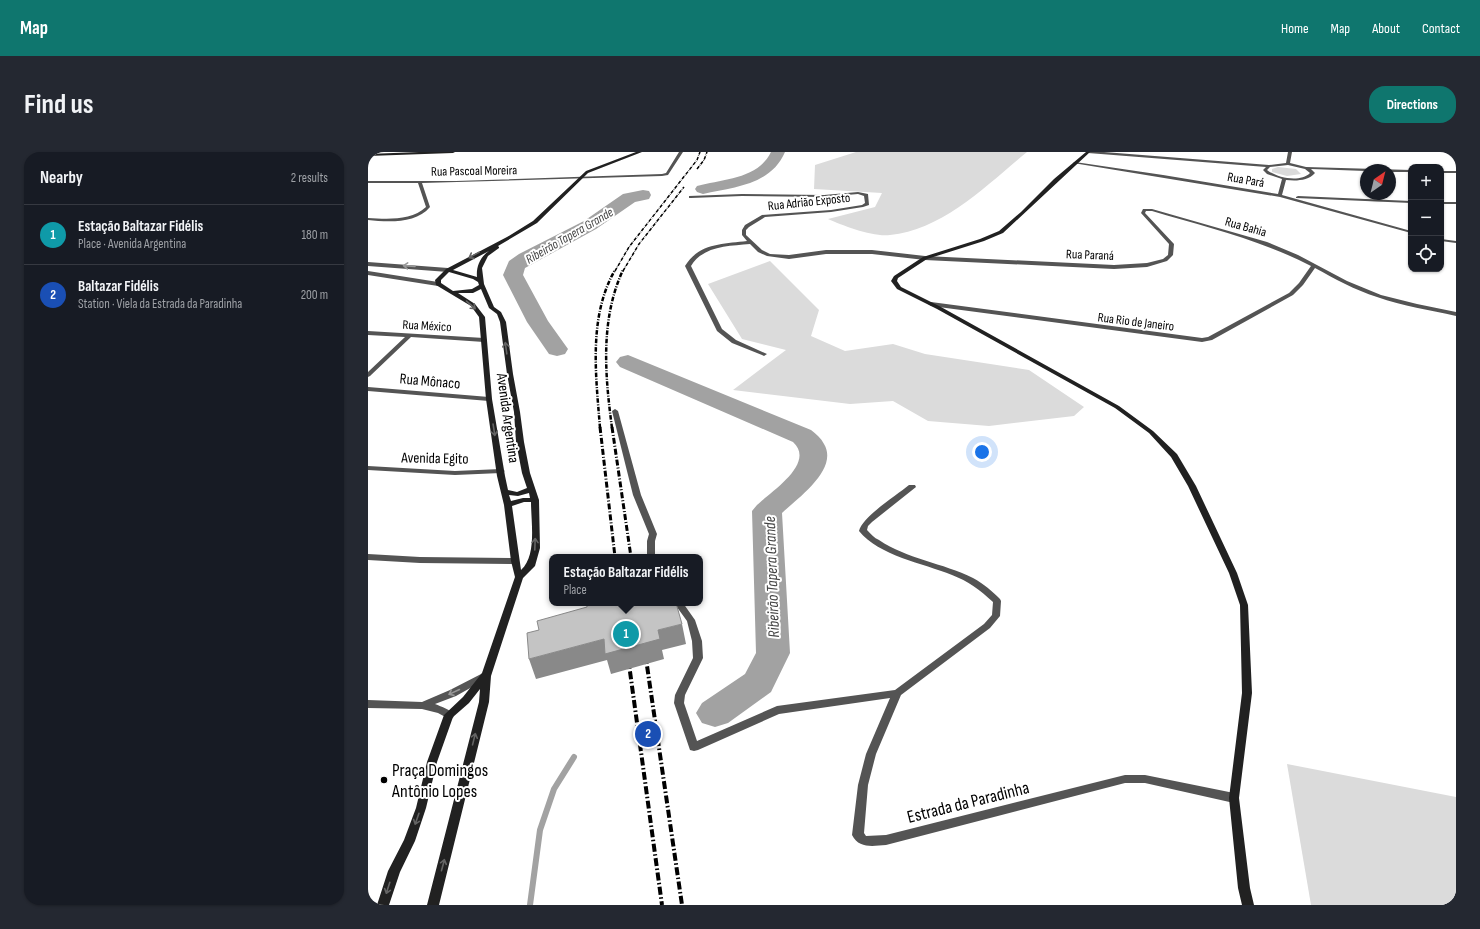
<!DOCTYPE html>
<html lang="en">
<head>
<meta charset="utf-8">
<style>
	body { margin:0; font-family:"Sofia Sans Condensed",sans-serif; background:#242831; color:#f1f3f6 }
	.controls { position:absolute; right:12px; top:12px; display:grid; overflow:hidden; border-radius:8px; box-shadow:0 1px 3px #0004 }
	.controls button { width:36px; height:36px; display:grid; place-items:center; padding:0; border:0; border-bottom:1px solid #363941; background:#171b24; color:#f1f3f6; font:20px sans-serif }
	.compass { position:absolute; left:992px; top:12px; width:36px; height:36px; border-radius:50%; background:#171b24; box-shadow:0 1px 3px #0004; rotate:35deg }
	.you { position:absolute; left:614px; top:300px; width:14px; height:14px; margin:-10px; border:3px solid #fff; border-radius:50%; background:#1a73e8; box-shadow:0 0 0 6px #1a73e833 }
	.badge { display:grid; place-items:center; width:26px; height:26px; border-radius:50%; background:#0f766e; color:#fff; font-size:13px; font-weight:700 }
	.pin { position:absolute; translate:-50% -50%; border:2px solid #fff; box-shadow:0 1px 4px #0006 }
	.popup { position:absolute; left:181px; top:402px; width:154px; height:52px; box-sizing:border-box; display:grid; place-content:center; border-radius:8px; background:#171b24; filter:drop-shadow(0 1px 3px #0005); font-size:13px; white-space:nowrap; color:#9ea1a6 }
	.popup b { font-size:15px; color:#f1f3f6 }
	.popup::after { content:''; position:absolute; left:50%; top:100%; margin-left:-8px; border:8px solid transparent; border-top-color:#171b24 }
	.list { margin:0; padding:0; list-style:none }
	h2 { display:flex; justify-content:space-between; align-items:center; height:52px; margin:0; padding:0 16px; font-size:17px }
	h2 small { font-size:13px; font-weight:400; color:#9ea1a6 }
	.list li { display:grid; grid-template-columns:26px 1fr auto; gap:12px; align-items:center; box-sizing:border-box; height:60px; padding:0 16px; border-top:1px solid #363941 }
	.list b { display:block; font-size:15px; white-space:nowrap }
	.list p { margin:0; font-size:13px; white-space:nowrap; color:#9ea1a6 }
	.list em { font-size:13px; font-style:normal; color:#9ea1a6 }
	.icon { flex:none; width:22px; height:22px; fill:none; stroke:currentColor; stroke-width:2; stroke-linecap:round; stroke-linejoin:round }
	.map { position:relative; flex:none; width:1088px; height:753px; overflow:hidden; border-radius:16px }
	header { display:flex; align-items:center; gap:24px; box-sizing:border-box; height:56px; padding:0 20px; background:#0f766e; color:#fff }
	header strong { font-size:19px }
	nav { display:flex; gap:22px; margin-inline-start:auto; font-size:14px }
	.intro { display:flex; align-items:center; justify-content:space-between; box-sizing:border-box; height:96px; padding:0 24px }
	h1 { margin:0; font-size:28px }
	.button { padding:10px 18px; border-radius:16px; background:#0f766e; color:#fff; font-size:14px; font-weight:700 }
	main { display:flex; gap:24px; padding:0 24px }
	aside { flex:1; background:#171b24; border-radius:16px; box-shadow:0 1px 3px #0004 }
	.map>svg:first-child { display:block }
	.green { fill:#dbdbdb }
	.lines { fill:none; stroke-linecap:round; stroke-linejoin:round }
	.stream { stroke:#a2a2a2; stroke-width:6 }
	.river { fill:#a2a2a2; fill-rule:evenodd }
	.street { fill:#545454; fill-rule:evenodd }
	.secondary { fill:#212121; fill-rule:evenodd }
	.rail-far3 { stroke:#000; stroke-width:1.5; stroke-dasharray:3.5 1 0.5 1; stroke-linecap:butt }
	.rail-far2 { stroke:#000; stroke-width:2.5; stroke-dasharray:4.5 1.5 1 1.5; stroke-linecap:butt }
	.rail-far1 { stroke:#000; stroke-width:3; stroke-dasharray:6 2 1 2; stroke-linecap:butt }
	.rail { stroke:#000; stroke-width:4; stroke-dasharray:8 2.5 1.5 2.5; stroke-linecap:butt }
	.shaded-wall { fill:#898989 }
	.building { fill:#c4c4c4; stroke:#898989 }
	.oneway { stroke:#646464 }
	.oneway2 { stroke:#989898 }
	.poi-dot { fill:#000; stroke:#fff; stroke-width:1.5 }
	.labels { text-anchor:middle; stroke-width:4; stroke-linejoin:round; paint-order:stroke }
	.far-street-label { font-size:13px; fill:#000; stroke:#fff }
	.far-water-label { font-size:13px; font-style:italic; fill:#434343; stroke:#fff }
	.street-label { font-size:15px; fill:#000; stroke:#fff }
	.water-label { font-size:16px; font-style:italic; fill:#434343; stroke:#fff }
	.near-poi-label { font-size:18px; fill:#000; stroke:#fff; text-anchor:start }
	.near-street-label { font-size:18px; fill:#000; stroke:#fff }
</style>
</head>
<body>
<header>
<strong>Map</strong>
<nav><a>Home</a><a>Map</a><a>About</a><a>Contact</a></nav>
</header>
<div class="intro"><h1>Find us</h1><a class="button">Directions</a></div>
<main>
<aside>
<h2>Nearby<small>2 results</small></h2>
<ul class="list">
<li><span class="badge" style="background:#0f9aa8">1</span><div><b>Estação Baltazar Fidélis</b><p>Place · Avenida Argentina</p></div><em>180 m</em></li>
<li><span class="badge" style="background:#1a4fb4">2</span><div><b>Baltazar Fidélis</b><p>Station · Viela da Estrada da Paradinha</p></div><em>200 m</em></li>
</ul>
</aside>
<div class="map">
<svg width="1088" height="753" viewBox="0 0 1088 753">
	<rect width="100%" height="100%" fill="#fff"/>
	<g class="green">
		<path d="M488,0H659C619,33 575,78 522,83C504,85 476,74 460,67L507,55L514,41L446,37L447,13Z"/>
		<polygon points="910,15 928,17 933,22 919,24 904,20 904,17"/>
		<polygon points="402,109 451,158 443,184 477,199 525,192 557,202 661,218 716,255 706,264 621,274 560,269 525,249 482,252 365,238 418,198 374,187 340,132"/>
		<polygon points="919,612 1088,645 1088,753 943,753"/>
	</g>
	<g class="lines">
		<polyline class="stream" points="162,753 172,678 186,637 206,605"/>
		<g class="river">
			<path d="M403,0H417C403,33 366,35 335,42L329,40L327,37L329,34C355,27 390,27 403,0Z"/>
			<polygon points="275,38 281,39 283,43 281,47 267,50 228,77 157,116 155,123 180,169 200,197 197,202 189,204 181,202 159,170 135,123 141,109 151,102 216,69 255,42"/>
			<path d="M260,203L443,278C448,282 453,286 456,292C471,317 430,346 414,361L422,501L403,540L360,571L347,575L334,571L328,561L334,551L377,522L388,501L384,359L389,353C404,339 448,311 425,290L252,215L248,210L252,205Z"/>
		</g>
		<g class="street">
			<path d="M311,0H315L300,23L294,24L54,31L62,55C48,72 20,70 0,68V66C19,67 43,69 58,55L50,31H0V29H88L294,22L298,21Z"/>
			<path d="M718,0H736L901,13L918,11L920,0H924L922,11L938,15L1043,18V20H1022V18L998,19L943,17L947,21C940,29 928,29 918,28L914,43L1043,79V81L912,45L705,11L707,10L795,23L910,42L914,27L899,22L895,18L898,15L720,1ZM920,13L937,17L942,21C932,31 909,26 899,18L902,15Z"/>
			<rect x="1073" y="19" width="15" height="2"/>
			<path d="M490,40L500,42L501,53L495,55L463,60L397,65L381,75L378,78V83L394,98L402,102L421,103L458,98H504L557,104L746,113L779,111L795,107L800,103L801,92L773,61L775,57H784L899,90L930,103L979,129L1013,143L1049,152L1088,160V164C1062,158 1035,154 1009,145C987,138 967,127 947,116L935,133L925,143L844,188L834,190L563,154L560,152L563,150L834,186L840,185L921,141L931,131L943,114C893,88 838,75 784,59H778L777,61L806,92L805,103L799,109L779,115L746,117L557,108L504,102H458L421,107L399,104L390,100L382,92C360,94 335,94 323,114L354,177L368,188L399,202L396,204L394,203L364,191L349,179L317,114C331,91 355,92 379,89L374,83V78L377,73L394,63L463,58L494,53L497,51L496,44L490,42L456,45L374,44L323,46H321V44L374,42L456,43Z"/>
			<polygon points="930,44 1043,49 1043,51 928,46 928,45"/>
			<rect x="1073" y="50" width="15" height="2"/>
			<polygon points="1073,87 1088,89 1088,91 1073,89"/>
			<polygon points="0,110 80,116 83,118 80,120 0,114"/>
			<polygon points="0,119 70,130 73,132 70,134 0,123"/>
			<polygon points="0,179 116,186 119,188 116,190 43,185 2,224 0,225 0,220 37,185 0,183"/>
			<polygon points="0,235 121,245 124,247 121,249 0,239"/>
			<polygon points="247,257 250,259 273,343 289,382 287,389 287,405 279,405 279,389 281,382 265,343 244,259"/>
			<polygon points="0,314 87,319 133,317 137,319 133,321 87,323 0,318"/>
			<path d="M541,333H547L548,335L504,370L500,374L499,378C503,382 506,386 511,388C539,407 575,411 605,426C616,432 624,439 632,447L633,449L632,464L622,476L533,543L508,602L500,633L496,681L498,684L518,683L757,623H777L866,641L870,643L871,646L870,649L866,651L777,631H757L518,693C505,694 491,697 484,683L490,633L498,602L522,546L411,562L330,598L326,599L322,598L306,551L307,543L325,506L324,489L319,469L306,451H315L327,468L334,489L335,506L317,543L316,551L329,589L409,554L527,538L616,472L624,463L625,450C612,438 600,429 584,423C555,411 511,404 491,379C494,365 529,343 541,333Z"/>
			<polygon points="0,402 52,405 147,406 151,409 147,412 52,411 0,408"/>
			<path d="M117,520L120,522L122,524L120,526L88,544L67,552C74,555 82,557 86,563L85,566L81,567L70,561L54,557L0,556V548L54,550L82,538Z"/>
		</g>
		<g class="secondary">
			<polygon points="51,0 87,0 85,1 0,4 0,2"/>
			<path d="M268,0H274L220,21L169,71L130,94L131,95V96L120,104L114,116L116,132L126,155L133,160L138,170L145,222L152,260L156,290L162,321L171,348L172,396L167,414L155,426L123,524L121,550L71,753H59L111,550L112,537L101,551L85,565L69,610L58,656L47,689L32,720L21,753H9L20,719L36,688L48,656L59,610L76,563L95,545L114,521L147,425L143,409L136,353L129,324L118,247L111,165L103,154L68,133L67,128L78,117L139,85L165,69L218,19ZM121,99C112,105 108,115 109,125L85,118ZM81,120L105,127L110,130L111,133L104,137L85,139L73,131V128ZM113,137L121,156L129,162L132,170L139,222L146,260L148,290L154,321L159,336L149,340L140,338L137,324L124,247L117,165L107,152L90,141H105ZM161,341L162,346H155L143,349L141,343L150,344ZM156,350H163C163,370 169,404 153,418L144,354Z"/>
			<polygon points="718,0 722,0 635,81 616,89 559,107 530,126 529,129 533,135 573,155 751,254 785,279 809,302 828,334 869,421 880,453 884,541 871,646 882,736 886,753 874,753 870,736 861,646 874,541 872,453 861,421 820,334 803,305 781,281 747,256 569,157 529,137 523,129 526,124 555,105 612,87 631,79 653,60 686,27"/>
		</g>
		<g class="rail-far3">
			<polyline points="329,17 336,8 339,0"/>
			<polyline points="247,119 261,95 329,8 332,0"/>
			<polyline points="255,119 271,92 316,35"/>
		</g>
		<g class="rail-far2">
			<path d="M232,276C228,224 220,165 247,118"/>
			<path d="M244,276C237,223 232,168 255,118"/>
		</g>
		<g class="rail-far1">
			<polyline points="232,275 247,405"/>
			<polyline points="244,275 263,405"/>
		</g>
		<g class="rail">
			<polyline points="277,500 314,753"/>
			<polyline points="260,505 294,753"/>
		</g>
	</g>
	<polygon class="shaded-wall" points="314,472 318,492 294,498 296,507 243,522 239,508 168,527 161,507 236,487 290,478"/>
	<polygon class="building" points="219,451 308,451 314,472 290,478 292,487 237,502 236,487 161,507 159,481 171,478 169,469 219,455"/>
	<defs><path id="oneway-shaft" d="M-6 0H5M1.5-3L5.5 0L1.5 3" fill="none" stroke-width="1.6" stroke-linecap="round" stroke-linejoin="round"/></defs>
	<g class="oneway">
		<use href="#oneway-shaft" transform="translate(106 103) rotate(151)"/>
		<use href="#oneway-shaft" transform="translate(103 153) rotate(41)"/>
		<use href="#oneway-shaft" transform="translate(138 196) rotate(-98)"/>
		<use href="#oneway-shaft" transform="translate(126 278) rotate(81)"/>
		<use href="#oneway-shaft" transform="translate(167 392) rotate(-88)"/>
		<use href="#oneway-shaft" transform="translate(106 587) rotate(-76)"/>
		<use href="#oneway-shaft" transform="translate(49 667) rotate(109)"/>
		<use href="#oneway-shaft" transform="translate(75 713) rotate(-75)"/>
		<use href="#oneway-shaft" transform="translate(20 736) rotate(108)"/>
	</g>
	<g class="oneway2">
		<use href="#oneway-shaft" transform="translate(41 114) rotate(-176)"/>
		<use href="#oneway-shaft" transform="translate(86 540) rotate(155)"/>
	</g>
	<circle class="poi-dot" cx="16" cy="628" r="4"/>
	<g class="labels">
		<g class="far-street-label">
			<text transform="translate(106 18) rotate(-1)" y="5">Rua Pascoal Moreira</text>
			<text transform="translate(878 27) rotate(10)" y="5">Rua Pará</text>
			<text transform="translate(441 49) rotate(-6)" y="5">Rua Adrião Exposto</text>
			<text transform="translate(878 74) rotate(16)" y="5">Rua Bahia</text>
			<text transform="translate(722 102) rotate(2)" y="5">Rua Paraná</text>
			<text transform="translate(768 169) rotate(7)" y="5">Rua Rio de Janeiro</text>
			<text transform="translate(59 173) rotate(3)" y="5">Rua México</text>
		</g>
		<g class="far-water-label">
			<text transform="translate(201 83) rotate(-30)" y="5">Ribeirão Tapera Grande</text>
		</g>
		<g class="street-label">
			<text transform="translate(62 229) rotate(5)" y="5">Rua Mônaco</text>
			<text transform="translate(140 266) rotate(82)" y="5">Avenida Argentina</text>
			<text transform="translate(67 306) rotate(1)" y="5">Avenida Egito</text>
		</g>
		<g class="water-label">
			<text transform="translate(403 425) rotate(-92)" y="6">Ribeirão Tapera Grande</text>
		</g>
		<g class="near-poi-label">
			<text x="24" y="624">Praça Domingos<tspan x="24" dy="21">Antônio Lopes</tspan></text>
		</g>
		<g class="near-street-label">
			<text transform="translate(600 650) rotate(-14)" y="6">Estrada da Paradinha</text>
		</g>
	</g>
</svg>
<div class="controls">
<button>+</button>
<button>−</button>
<button><svg class="icon" aria-label="locate" viewBox="0 0 24 24"><circle cx="12" cy="12" r="6"/><path d="M12 2v4M12 18v4M2 12h4M18 12h4"/></svg></button>
</div>
<svg class="compass" viewBox="-18 -18 36 36"><path d="M0-13l5 13h-10z" fill="#e53935"/><path d="M0 13l5-13h-10z" fill="#9ea1a6"/></svg>
<div class="you"></div>
<div class="pin badge" style="left:258px;top:482px;background:#0f9aa8">1</div>
<div class="popup"><b>Estação Baltazar Fidélis</b>Place</div>
<div class="pin badge" style="left:280px;top:582px;background:#1a4fb4">2</div>
</div>
</main>
</body>
</html>
